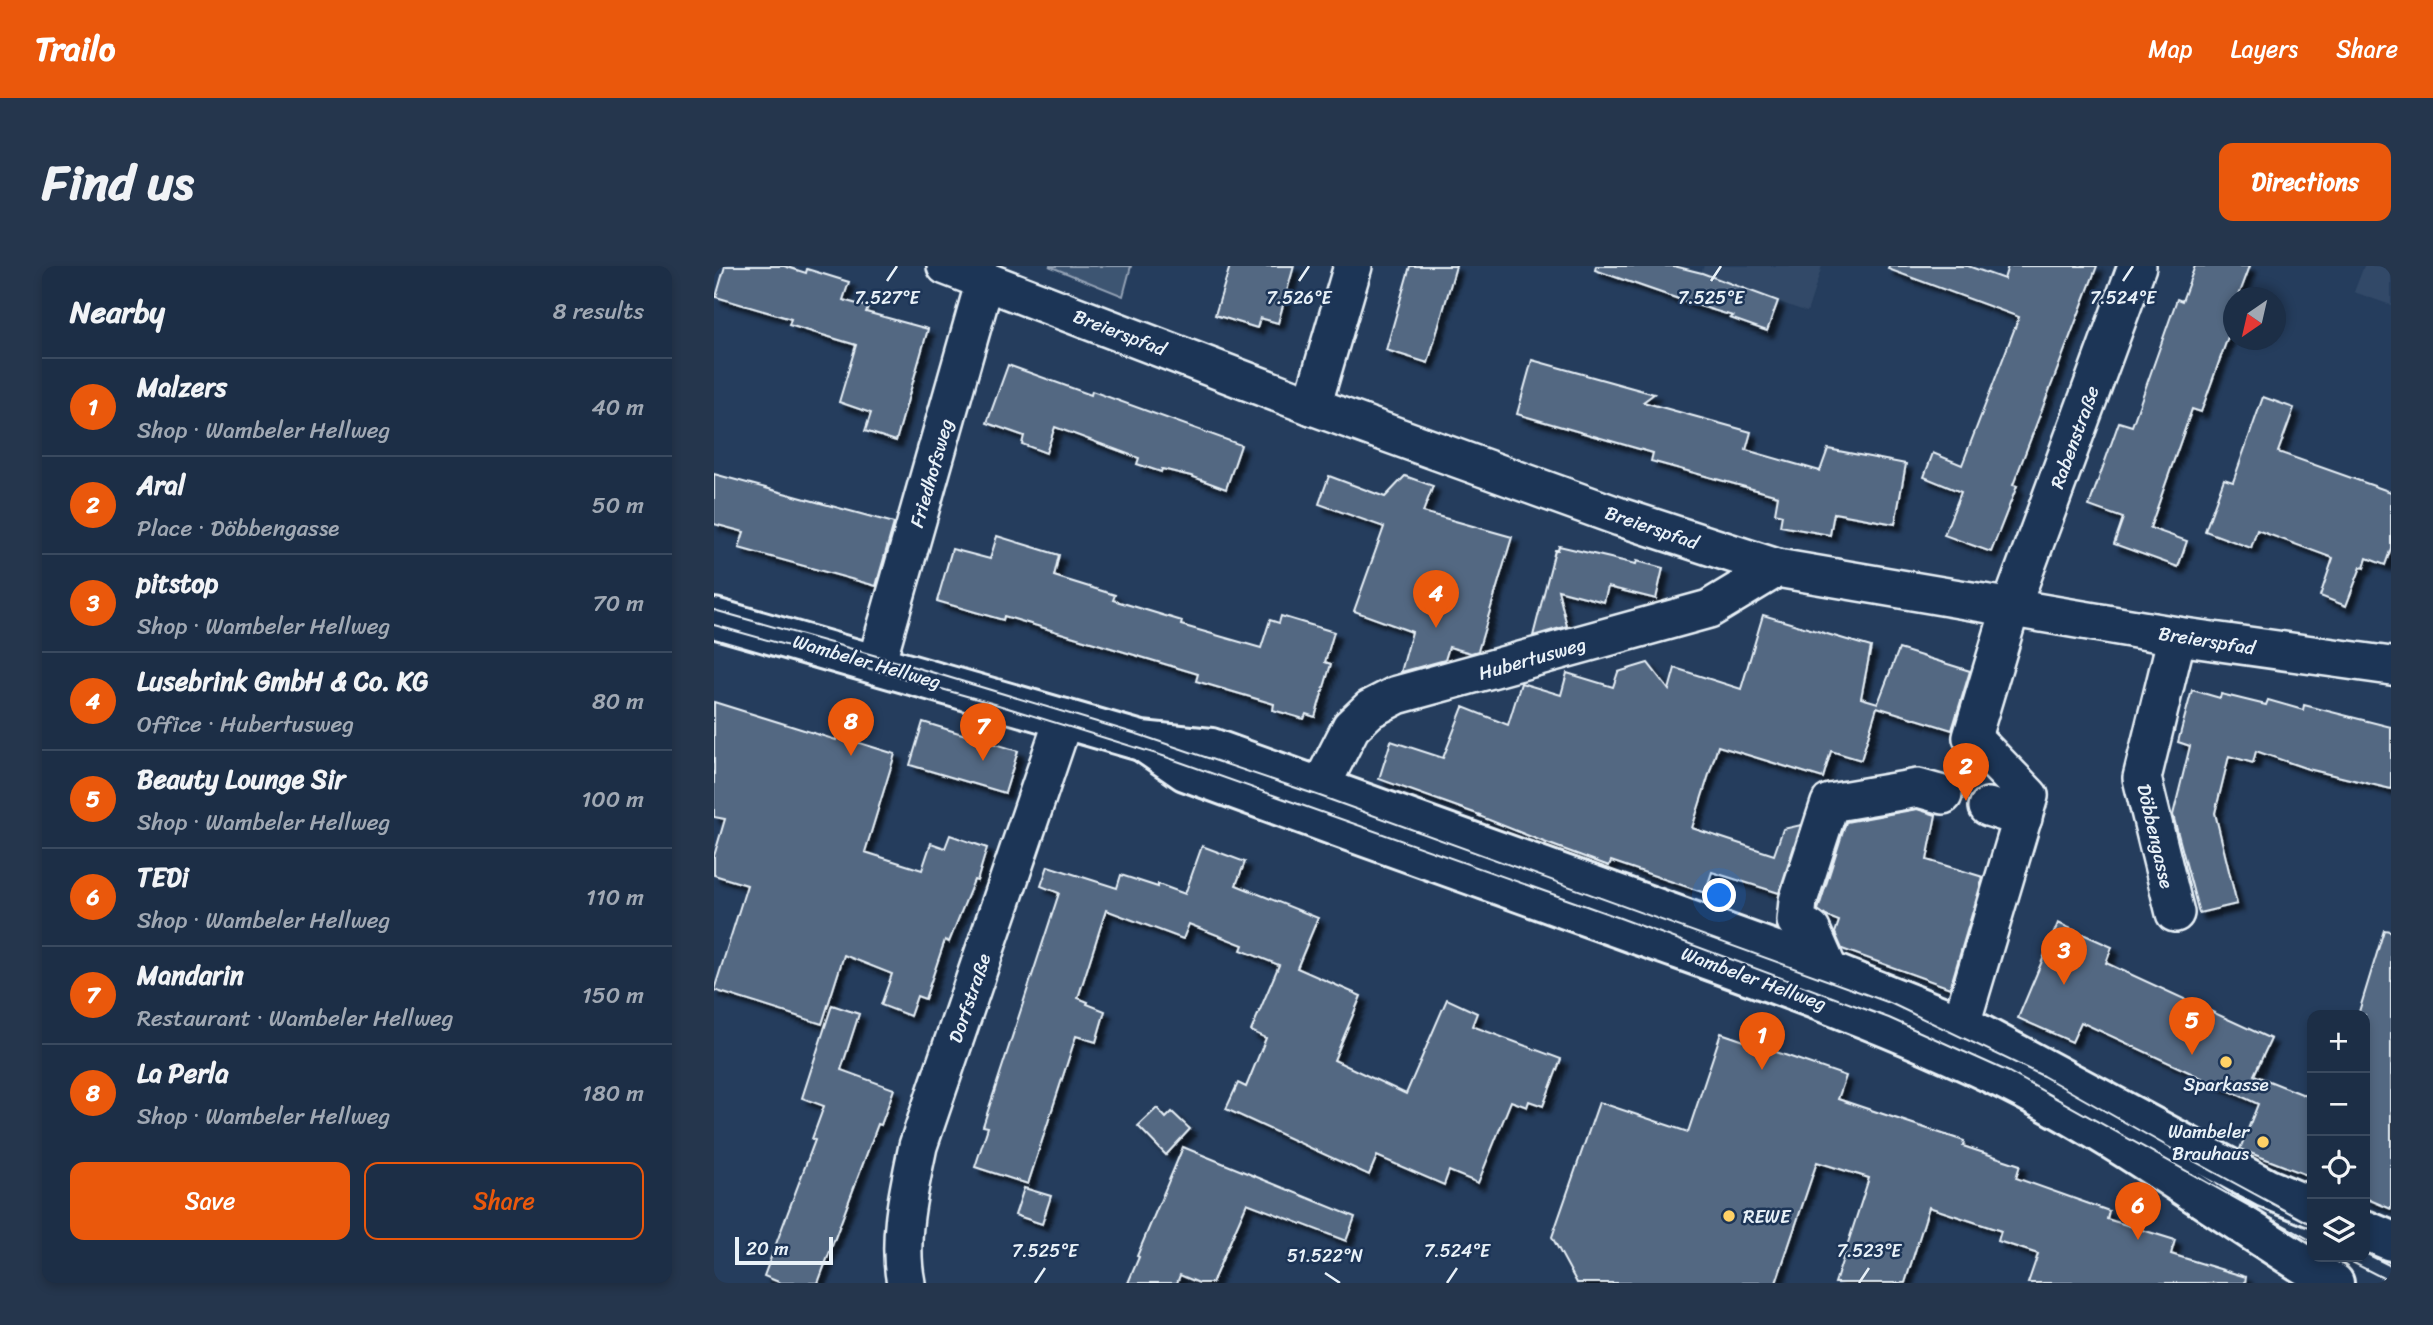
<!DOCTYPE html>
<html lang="en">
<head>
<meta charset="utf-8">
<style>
	body { margin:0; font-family:Sriracha,sans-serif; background:#25364d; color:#f1f3f6 }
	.controls { position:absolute; right:21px; bottom:21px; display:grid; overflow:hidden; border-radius:14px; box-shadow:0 4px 10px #0003 }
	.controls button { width:63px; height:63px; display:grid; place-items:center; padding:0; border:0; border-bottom:2px solid #3a4a5f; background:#1c2e46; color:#f1f3f6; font:35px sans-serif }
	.compass { position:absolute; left:1509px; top:21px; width:63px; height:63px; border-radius:50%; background:#1c2e46; box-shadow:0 4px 10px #0003; rotate:214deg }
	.scale { position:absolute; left:21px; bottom:18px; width:98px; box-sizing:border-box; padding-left:7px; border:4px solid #e8f1f8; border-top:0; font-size:19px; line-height:24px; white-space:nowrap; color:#e8f1f8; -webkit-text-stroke:5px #1d3557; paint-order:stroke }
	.you { position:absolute; left:1006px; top:630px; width:24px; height:24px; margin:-18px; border:5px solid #fff; border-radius:50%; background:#1a73e8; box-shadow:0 0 0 10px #1a73e833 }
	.badge { display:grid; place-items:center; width:46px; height:46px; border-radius:50%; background:#ea580c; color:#fff; font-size:23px; font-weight:700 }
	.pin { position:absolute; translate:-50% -58px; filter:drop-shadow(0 2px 4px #0008) }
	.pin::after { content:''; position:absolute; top:37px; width:24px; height:21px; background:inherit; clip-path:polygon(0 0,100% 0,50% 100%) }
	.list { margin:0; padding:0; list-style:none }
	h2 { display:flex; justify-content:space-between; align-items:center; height:91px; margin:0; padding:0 28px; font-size:30px }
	h2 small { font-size:23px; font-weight:400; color:#a0a8b3 }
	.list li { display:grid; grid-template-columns:46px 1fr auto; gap:21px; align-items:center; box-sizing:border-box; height:98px; padding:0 28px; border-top:2px solid #3a4a5f }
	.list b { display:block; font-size:26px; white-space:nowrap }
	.list p { margin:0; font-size:23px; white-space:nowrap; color:#a0a8b3 }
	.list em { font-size:23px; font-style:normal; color:#a0a8b3 }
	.actions { display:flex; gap:14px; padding:21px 28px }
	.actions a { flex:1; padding:16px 0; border:2px solid #ea580c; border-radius:14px; text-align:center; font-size:24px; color:#ea580c }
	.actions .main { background:#ea580c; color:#fff }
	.icon { flex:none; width:38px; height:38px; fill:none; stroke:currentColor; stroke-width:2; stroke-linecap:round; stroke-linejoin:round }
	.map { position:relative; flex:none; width:1677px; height:1017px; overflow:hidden; border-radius:14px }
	header { display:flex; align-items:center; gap:42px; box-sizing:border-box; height:98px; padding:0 35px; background:#ea580c; color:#fff }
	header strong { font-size:33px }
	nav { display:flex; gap:38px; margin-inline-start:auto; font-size:24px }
	.intro { display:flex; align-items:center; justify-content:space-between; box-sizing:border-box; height:168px; padding:0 42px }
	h1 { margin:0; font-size:49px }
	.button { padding:18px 32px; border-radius:14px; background:#ea580c; color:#fff; font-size:24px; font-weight:700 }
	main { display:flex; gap:42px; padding:0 42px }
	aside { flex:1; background:#1c2e46; border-radius:14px; box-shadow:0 4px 10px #0003 }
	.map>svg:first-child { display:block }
	.built { fill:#334a68 }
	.green { fill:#3e5472; stroke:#93a2b5; stroke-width:2 }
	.building { fill:#536782; stroke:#e8f1f8; stroke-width:2; filter:url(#shadow) }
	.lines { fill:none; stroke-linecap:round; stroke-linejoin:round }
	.minor-casing { stroke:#e8f1f8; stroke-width:42 }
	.major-casing { stroke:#e8f1f8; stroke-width:44 }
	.minor { stroke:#1d3557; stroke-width:37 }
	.major { stroke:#1d3557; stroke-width:38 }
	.tram { stroke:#e8f1f8; stroke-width:2 }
	.ticks { fill:none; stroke:#e8f1f8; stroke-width:2.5 }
	.poi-dot { fill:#ffd166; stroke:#1d3557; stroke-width:2.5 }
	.labels { text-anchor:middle; stroke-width:5; stroke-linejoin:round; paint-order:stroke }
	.street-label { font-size:19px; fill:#e8f1f8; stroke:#1d3557 }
	.poi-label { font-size:19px; fill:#e8f1f8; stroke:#1d3557 }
	.ticks-label { font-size:18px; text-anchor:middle; fill:#e8f1f8; stroke:#1d3557; stroke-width:5; stroke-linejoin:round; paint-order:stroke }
</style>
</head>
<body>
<header>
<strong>Trailo</strong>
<nav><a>Map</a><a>Layers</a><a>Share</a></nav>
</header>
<div class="intro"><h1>Find us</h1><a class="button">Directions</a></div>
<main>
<aside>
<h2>Nearby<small>8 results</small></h2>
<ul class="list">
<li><span class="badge">1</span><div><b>Malzers</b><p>Shop · Wambeler Hellweg</p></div><em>40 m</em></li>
<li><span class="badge">2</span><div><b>Aral</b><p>Place · Döbbengasse</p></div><em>50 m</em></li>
<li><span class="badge">3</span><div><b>pitstop</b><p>Shop · Wambeler Hellweg</p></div><em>70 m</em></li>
<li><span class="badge">4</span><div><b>Lusebrink GmbH &amp; Co. KG</b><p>Office · Hubertusweg</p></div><em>80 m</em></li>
<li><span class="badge">5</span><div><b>Beauty Lounge Sir</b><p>Shop · Wambeler Hellweg</p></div><em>100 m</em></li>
<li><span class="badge">6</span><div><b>TEDi</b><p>Shop · Wambeler Hellweg</p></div><em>110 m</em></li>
<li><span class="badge">7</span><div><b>Mandarin</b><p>Restaurant · Wambeler Hellweg</p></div><em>150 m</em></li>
<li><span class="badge">8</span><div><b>La Perla</b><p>Shop · Wambeler Hellweg</p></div><em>180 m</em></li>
</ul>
<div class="actions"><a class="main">Save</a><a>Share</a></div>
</aside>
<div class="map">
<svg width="1677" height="1017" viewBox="0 0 1677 1017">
	<defs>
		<filter id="shadow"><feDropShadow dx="6" dy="6" stdDeviation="2" flood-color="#0009"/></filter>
	</defs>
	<rect width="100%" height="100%" fill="#253d5d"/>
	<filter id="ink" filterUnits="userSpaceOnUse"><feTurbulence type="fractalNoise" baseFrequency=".0143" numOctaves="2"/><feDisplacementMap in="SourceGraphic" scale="14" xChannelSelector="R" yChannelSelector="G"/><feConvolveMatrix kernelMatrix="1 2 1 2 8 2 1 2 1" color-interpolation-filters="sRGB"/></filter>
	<g filter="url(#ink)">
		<g class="built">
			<polygon points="990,0 1108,0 1093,46 987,7"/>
			<polygon points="1650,0 1677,0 1677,39 1640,26"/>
		</g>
		<polygon class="green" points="335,0 417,0 409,30"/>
		<g class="building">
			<polygon points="11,0 70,0 92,7 93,3 135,16 129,34 154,41 152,46 214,63 182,175 151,165 157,147 125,136 142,79 75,59 77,53 2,31"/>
			<polygon points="516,0 580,0 564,57 546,52 543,62 501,49"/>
			<polygon points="696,0 742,0 714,97 672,84"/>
			<polygon points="882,0 960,0 988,7 1064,35 1053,65 1016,52 1019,50 979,38 881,4"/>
			<polygon points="1175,0 1254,0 1290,13 1294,0 1383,0 1299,219 1303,220 1277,286 1230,269 1247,226 1210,211 1219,187 1248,199 1305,51 1174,3"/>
			<polygon points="1481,0 1536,0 1524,32 1520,32 1520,54 1487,146 1478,143 1436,262 1473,275 1464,301 1400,278 1409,252 1375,240 1405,156 1418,160 1463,33 1468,35"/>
			<polygon points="818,94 940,128 929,136 1037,166 1032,184 1106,205 1114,183 1192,198 1181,258 1120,247 1116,269 1066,260 1068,249 1061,247 1064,230 937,195 939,187 803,148"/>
			<polygon points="294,99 377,129 378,125 527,179 512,223 477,210 448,203 447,206 423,198 425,192 341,161 332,187 308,178 310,170 273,157"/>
			<polygon points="1549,131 1580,142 1564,186 1677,226 1677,282 1671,299 1653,292 1650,302 1647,301 1632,340 1606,330 1619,292 1543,264 1537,282 1491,265 1510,213 1519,216"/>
			<polygon points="0,208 180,257 162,320 25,282 30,266 0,258"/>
			<polygon points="615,210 671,231 691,210 719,220 709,246 798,271 764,385 757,387 735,381 731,394 687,406 698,366 640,345 670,261 605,238"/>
			<polygon points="283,270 345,289 340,310 401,329 399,334 468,355 467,359 547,382 556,354 565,357 567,350 620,366 611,396 617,398 601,451 592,448 590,453 559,444 560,438 482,415 484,408 290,350 289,354 223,335 238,283 276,293"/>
			<polygon points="845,280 922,298 923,295 949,302 942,333 894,321 890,336 844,324 853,360 819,370 841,284 844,284"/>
			<polygon points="1049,349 1157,381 1147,432 1164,437 1185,383 1256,405 1238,464 1163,441 1147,494 1117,485 1109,512 1004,480 978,562 1060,589 1069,563 1087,559 1065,627 998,606 991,627 897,595 895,600 830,576 765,550 766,549 665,513 677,475 729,492 749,441 794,459 807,417 847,429 853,407 899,421 904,406 934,397 955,424 961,402 1027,423"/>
			<polygon points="1478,424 1506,432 1507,428 1552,439 1554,434 1589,444 1590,439 1677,461 1677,523 1594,503 1542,485 1539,497 1515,490 1501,547 1523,638 1485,647 1459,549 1476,480 1464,476"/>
			<polygon points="0,436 122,474 123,470 181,488 151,586 208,604 217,577 231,582 236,569 273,582 263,615 260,614 235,676 231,674 211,733 203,730 196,750 167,739 178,708 130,689 108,758 0,724 33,619 0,609 0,590 11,553 0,551"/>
			<polygon points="209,456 304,485 291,527 196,499"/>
			<polygon points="1203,543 1222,549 1213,594 1269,611 1236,722 1128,683 1121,667 1125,655 1112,650 1104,644 1132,556"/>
			<polygon points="488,580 531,596 522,619 604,652 583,702 647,730 620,794 692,828 733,733 763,747 758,760 847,793 829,840 815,835 813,841 797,835 764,917 735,905 730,919 663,890 655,909 512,843 524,817 532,821 552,772 537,765 565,699 527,684 529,679 475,658 469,673 392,644 364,732 374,736 373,738 391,745 382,776 362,770 314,918 261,901 274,861 269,860 345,627 327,620 334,600 403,622 407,609 444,621 444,618 471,628"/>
			<polygon points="1344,657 1398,681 1392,697 1557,773 1540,809 1598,832 1598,911 1526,883 1544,838 1367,756 1358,776 1304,752"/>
			<polygon points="1670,664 1677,665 1677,943 1651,932 1651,749 1644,749"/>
			<polygon points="118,739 145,748 127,804 180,823 167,859 164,858 104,1017 67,1017 50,1010 101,874 98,873 110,840 88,832"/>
			<polygon points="1007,767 1132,810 1124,833 1250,875 1249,880 1306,899 1302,912 1395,945 1393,953 1461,974 1457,988 1532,1011 1531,1017 1314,1017 1324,988 1284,975 1287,965 1215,941 1191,1017 1121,1017 1155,912 1103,896 1062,1017 863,1017 838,971 885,836 974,866"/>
			<polygon points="443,842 452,852 458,846 476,863 452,889 424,860"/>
			<polygon points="469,881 641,951 632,975 533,937 498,1017 485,1017 466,1009 463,1017 414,1017 425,991 423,990"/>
			<polygon points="310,922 337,930 328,958 301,949"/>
		</g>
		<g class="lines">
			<g class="minor-casing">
				<g id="minor">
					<polyline points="232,0 598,140 906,251 1063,302 1463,370 1677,400"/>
					<polyline points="598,140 639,0"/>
					<polyline points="162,398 271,15"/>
					<polyline points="607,520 637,461 656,443 683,429 995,343 1063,302"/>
					<polyline points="1274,541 1309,552"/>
					<polyline points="1461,647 1428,512 1463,370"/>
					<polyline points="1115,705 1097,664 1082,655 1084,635 1116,537 1204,522 1229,529"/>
					<polyline points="1247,758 1315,530 1258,471 1297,341 1423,0"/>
					<path d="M192,1017C183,972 195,924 204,880L350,452"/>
				</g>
			</g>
			<g class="major-casing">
				<g id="major">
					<polyline points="0,352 427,475 497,482 1073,689 1247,758 1552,922 1598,941"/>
					<path d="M432,478L471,505C620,560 769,614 919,667C1044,712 1171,755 1291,814C1407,871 1509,950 1620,1017"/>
					<polyline points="1651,964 1677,975"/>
				</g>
			</g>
			<use href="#minor" class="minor"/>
			<use href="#major" class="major"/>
			<g class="tram">
				<polyline points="0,344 184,396 426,469 603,529 1176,737 1329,810 1465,887 1598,959"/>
				<polyline points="0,359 281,438 449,490 906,652 1175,752 1295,806 1598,975"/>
				<polyline points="1651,987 1677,1000"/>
				<polyline points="1628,991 1677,1016"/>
			</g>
		</g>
	</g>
	<path class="ticks" d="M173,15L183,0M585,15L595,0M997,15L1007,0M1409,15L1419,0M611,1007L626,1017M321,1017L331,1002M733,1017L743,1002M1145,1017L1155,1002"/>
	<g class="poi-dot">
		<circle cx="1512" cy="796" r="7"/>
		<circle cx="1549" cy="876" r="7"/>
		<circle cx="1015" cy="950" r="7"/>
	</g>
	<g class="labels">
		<g class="street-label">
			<text transform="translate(406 66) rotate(21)" y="7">Breierspfad</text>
			<text transform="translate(1360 171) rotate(-70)" y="7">Rabenstraße</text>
			<text transform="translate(217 207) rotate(-74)" y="7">Friedhofsweg</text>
			<text transform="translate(938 261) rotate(19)" y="7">Breierspfad</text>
			<text transform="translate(1493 374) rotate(9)" y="7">Breierspfad</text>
			<text transform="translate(818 392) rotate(-16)" y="7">Hubertusweg</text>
			<text transform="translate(153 395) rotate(16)" y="7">Wambeler Hellweg</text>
			<text transform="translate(1442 570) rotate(77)" y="7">Döbbengasse</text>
			<text transform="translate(1040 712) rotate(20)" y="7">Wambeler Hellweg</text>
			<text transform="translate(255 732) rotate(-71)" y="7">Dorfstraße</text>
		</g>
		<g class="poi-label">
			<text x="1512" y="825">Sparkasse</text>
			<text x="1535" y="872" text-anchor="end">Wambeler<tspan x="1535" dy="22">Brauhaus</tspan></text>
			<text x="1029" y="957" text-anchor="start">REWE</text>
		</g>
	</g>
	<g class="ticks-label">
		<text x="173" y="38">7.527°E</text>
		<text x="585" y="38">7.526°E</text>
		<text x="997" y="38">7.525°E</text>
		<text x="1409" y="38">7.524°E</text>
		<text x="331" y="991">7.525°E</text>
		<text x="743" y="991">7.524°E</text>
		<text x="1155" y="991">7.523°E</text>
		<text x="611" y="996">51.522°N</text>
	</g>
</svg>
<div class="controls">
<button>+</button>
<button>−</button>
<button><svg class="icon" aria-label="locate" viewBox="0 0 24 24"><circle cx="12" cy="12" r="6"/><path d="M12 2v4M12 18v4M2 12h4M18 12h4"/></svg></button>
<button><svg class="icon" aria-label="layers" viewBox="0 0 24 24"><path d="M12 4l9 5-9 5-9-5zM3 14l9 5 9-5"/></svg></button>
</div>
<svg class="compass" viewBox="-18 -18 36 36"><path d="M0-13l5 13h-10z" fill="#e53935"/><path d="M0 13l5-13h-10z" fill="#a0a8b3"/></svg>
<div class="scale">20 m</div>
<div class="you"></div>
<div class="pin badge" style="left:1048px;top:804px">1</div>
<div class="pin badge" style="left:1252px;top:535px">2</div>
<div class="pin badge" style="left:1350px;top:719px">3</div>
<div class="pin badge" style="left:722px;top:362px">4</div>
<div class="pin badge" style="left:1478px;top:789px">5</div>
<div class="pin badge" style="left:1424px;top:974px">6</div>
<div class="pin badge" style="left:269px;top:495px">7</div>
<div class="pin badge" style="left:137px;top:490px">8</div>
</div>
</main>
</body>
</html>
